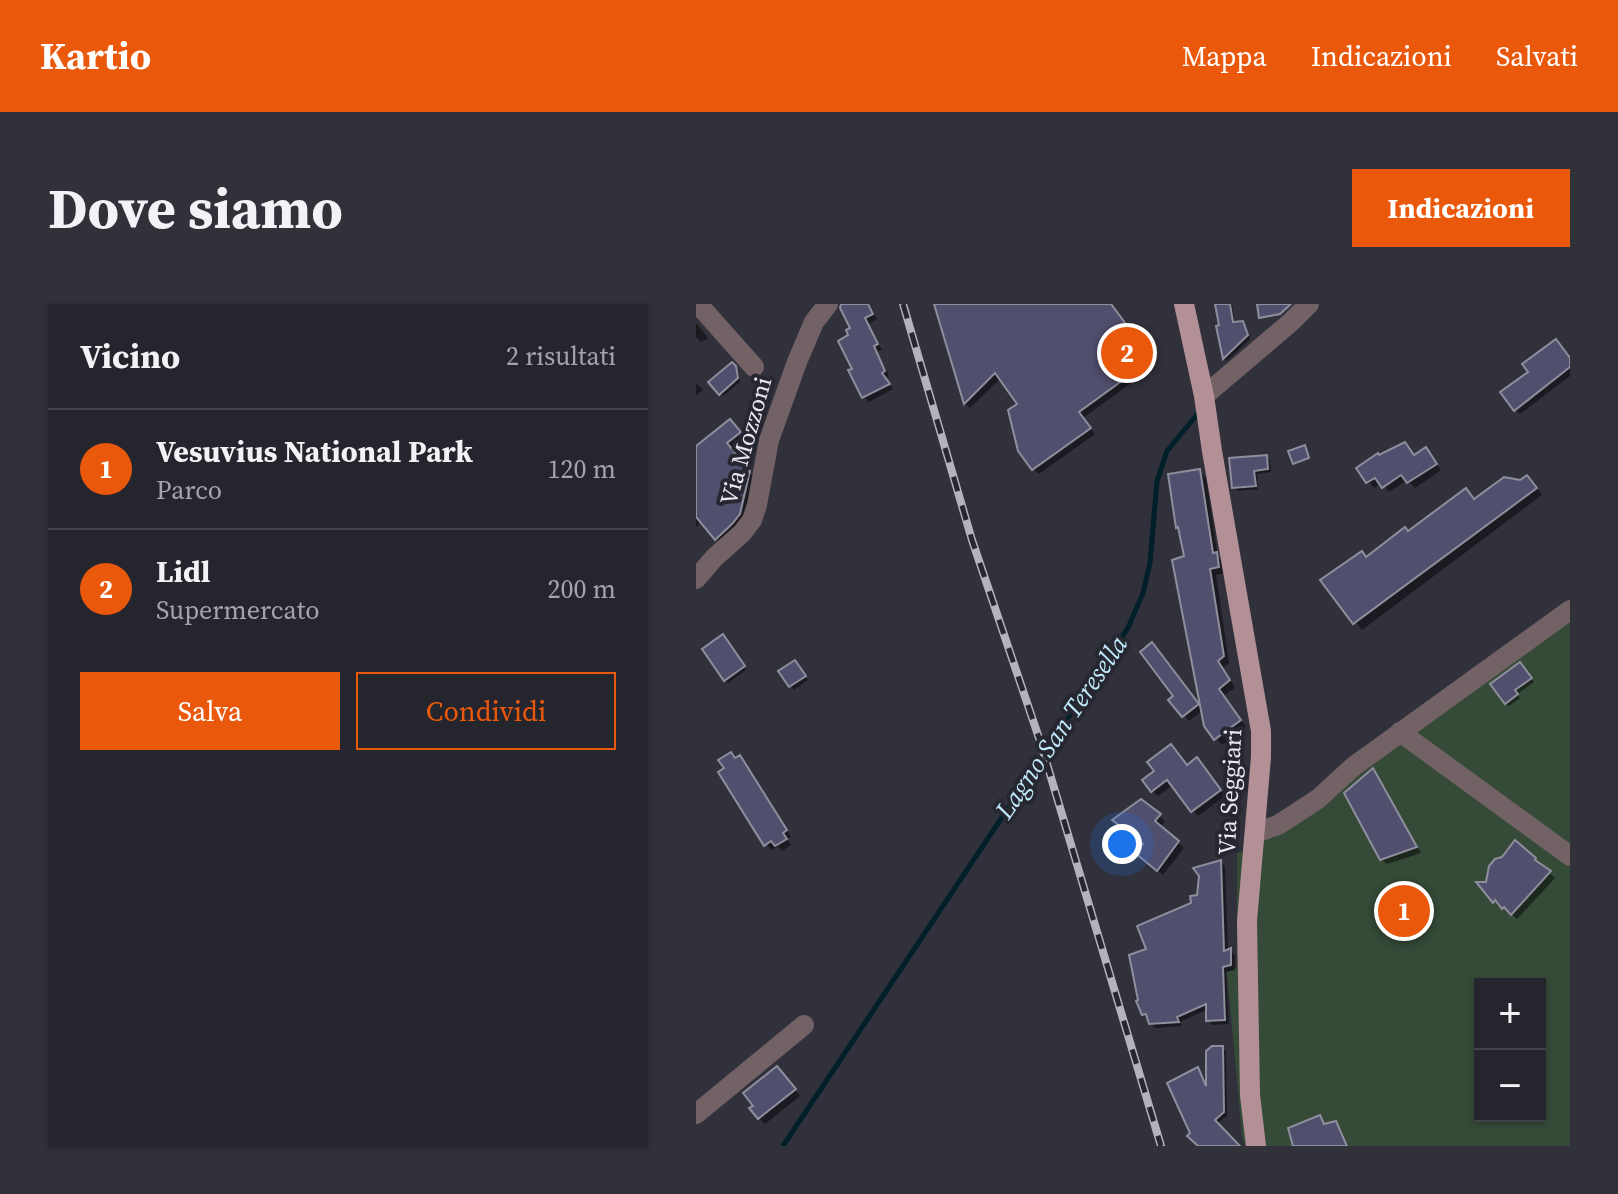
<!DOCTYPE html>
<html lang="it">
<head>
<meta charset="utf-8">
<style>
	body { margin:0; font-family:"Source Serif 4",serif; background:#313139; color:#f1f3f6 }
	.controls { position:absolute; right:24px; bottom:24px; display:grid; overflow:hidden; border-radius:0px; box-shadow:0 2px 6px #0004 }
	.controls button { width:72px; height:72px; display:grid; place-items:center; padding:0; border:0; border-bottom:2px solid #424249; background:#25252d; color:#f1f3f6; font:40px sans-serif }
	.you { position:absolute; left:426px; top:540px; width:28px; height:28px; margin:-20px; border:6px solid #fff; border-radius:50%; background:#1a73e8; box-shadow:0 0 0 12px #1a73e833 }
	.badge { display:grid; place-items:center; width:52px; height:52px; border-radius:50%; background:#ea580c; color:#fff; font-size:26px; font-weight:700 }
	.pin { position:absolute; translate:-50% -50%; border:4px solid #fff; box-shadow:0 2px 8px #0006 }
	.list { margin:0; padding:0; list-style:none }
	h2 { display:flex; justify-content:space-between; align-items:center; height:104px; margin:0; padding:0 32px; font-size:34px }
	h2 small { font-size:26px; font-weight:400; color:#a3a5aa }
	.list li { display:grid; grid-template-columns:52px 1fr auto; gap:24px; align-items:center; box-sizing:border-box; height:120px; padding:0 32px; border-top:2px solid #424249 }
	.list b { display:block; font-size:30px; white-space:nowrap }
	.list p { margin:0; font-size:26px; white-space:nowrap; color:#a3a5aa }
	.list em { font-size:26px; font-style:normal; color:#a3a5aa }
	.actions { display:flex; gap:16px; padding:24px 32px }
	.actions a { flex:1; padding:18px 0; border:2px solid #ea580c; border-radius:0px; text-align:center; font-size:28px; color:#ea580c }
	.actions .main { background:#ea580c; color:#fff }
	.map { position:relative; flex:none; width:874px; height:842px; overflow:hidden; border-radius:0px }
	header { display:flex; align-items:center; gap:48px; box-sizing:border-box; height:112px; padding:0 40px; background:#ea580c; color:#fff }
	header strong { font-size:38px }
	nav { display:flex; gap:44px; margin-inline-start:auto; font-size:28px }
	.intro { display:flex; align-items:center; justify-content:space-between; box-sizing:border-box; height:192px; padding:0 48px }
	h1 { margin:0; font-size:56px }
	.button { padding:20px 36px; border-radius:0px; background:#ea580c; color:#fff; font-size:28px; font-weight:700 }
	main { display:flex; gap:48px; padding:0 48px }
	aside { flex:1; background:#25252d; border-radius:0px; box-shadow:0 2px 6px #0004 }
	.map>svg:first-child { display:block }
	.green { fill:#364a38; fill-rule:evenodd }
	.shadow { fill:#0007 }
	.lines { fill:none; stroke-linecap:round; stroke-linejoin:round }
	.stream { stroke:#011f29; stroke-width:5 }
	.building { fill:#514f6e; stroke:#8e8e9c; stroke-width:2 }
	.minor { stroke:#736265; stroke-width:20 }
	.major { stroke:#b39096; stroke-width:20 }
	.rail-casing { stroke:#b3b3bb; stroke-width:8 }
	.rail { stroke:#272732; stroke-width:5; stroke-dasharray:15; stroke-linecap:butt }
	.labels { text-anchor:middle; stroke-width:8; stroke-linejoin:round; paint-order:stroke }
	.street-label { font-size:24px; fill:#e9e9f1; stroke:#272732 }
	.water-label { font-size:26px; font-style:italic; fill:#c1eafa; stroke:#272732 }
</style>
</head>
<body>
<header>
<strong>Kartio</strong>
<nav><a>Mappa</a><a>Indicazioni</a><a>Salvati</a></nav>
</header>
<div class="intro"><h1>Dove siamo</h1><a class="button">Indicazioni</a></div>
<main>
<aside>
<h2>Vicino<small>2 risultati</small></h2>
<ul class="list">
<li><span class="badge">1</span><div><b>Vesuvius National Park</b><p>Parco</p></div><em>120 m</em></li>
<li><span class="badge">2</span><div><b>Lidl</b><p>Supermercato</p></div><em>200 m</em></li>
</ul>
<div class="actions"><a class="main">Salva</a><a>Condividi</a></div>
</aside>
<div class="map">
<svg width="874" height="842" viewBox="0 0 874 842">
	<rect width="100%" height="100%" fill="#31313c"/>
	<path class="green" d="M874,306V842H549L546,832L531,668L541,663V550L604,512ZM784,680H844V812H784Z"/>
	<g class="shadow">
		<polygon points="146,0 173,0 181,15 172,20 186,46 181,48 193,72 189,74 197,85 173,98 168,93 159,66 155,32 157,25"/>
		<polygon points="240,0 414,0 460,61 387,114 399,130 343,170 337,165 324,100 305,74 274,104 269,99"/>
		<polygon points="521,0 536,0 539,20 546,19 549,22 554,35 531,57 528,54 522,23 525,23"/>
		<polygon points="0,19 12,34 5,38 0,33"/>
		<polygon points="874,55 874,72 824,110 819,105"/>
		<polygon points="36,61 42,67 44,78 27,92 15,78"/>
		<polygon points="0,79 7,86 0,92"/>
		<polygon points="39,122 48,133 34,145 58,174 48,215 25,239 6,217 0,223 0,146"/>
		<polygon points="730,146 745,166 719,184 711,176 693,188 685,179 678,184 663,165 719,153"/>
		<polygon points="570,153 574,156 575,168 561,170 562,185 542,187 538,183"/>
		<polygon points="503,167 510,174 522,253 526,257 528,269 520,271 533,359 527,364 539,384 527,392 550,423 526,441 520,434 490,253"/>
		<polygon points="838,180 846,191 666,326 627,276 671,255 712,229"/>
		<polygon points="30,336 50,366 32,379 29,375"/>
		<polygon points="461,346 507,406 493,417 475,396 479,393"/>
		<polygon points="102,362 112,376 98,386 85,368"/>
		<polygon points="827,364 838,378 821,390 824,394 813,402 810,399"/>
		<polygon points="44,454 49,459 95,533 91,535 95,541 86,547 82,542 76,546 70,540 41,456"/>
		<polygon points="506,461 529,492 502,512 477,481 462,492 456,487 461,468"/>
		<polygon points="677,467 682,472 725,549 691,560 685,555"/>
		<polygon points="463,512 469,517 464,524 488,544 467,571 448,555 449,540 425,522"/>
		<polygon points="839,555 859,574 821,615 805,601 804,603 784,580 792,580"/>
		<polygon points="525,558 529,563 532,647 534,646 539,651 539,666 530,668 533,720 516,721 512,716 512,705 484,718 486,722 459,724 448,710 452,646 497,600"/>
		<polygon points="526,744 530,747 531,812 520,820 542,842 504,842 501,765 512,786"/>
		<polygon points="87,770 104,792 69,820 63,814 59,802"/>
		<polygon points="623,814 630,822 640,819 645,825 652,842 600,842"/>
	</g>
	<g class="lines">
		<polyline class="stream" points="87,842 432,324 447,289 454,259 461,177 471,147 504,107"/>
	</g>
	<g class="building">
		<polygon points="145,0 172,0 177,10 169,14 182,40 178,42 189,67 186,69 194,80 166,94 152,66 156,65 142,37 152,31 150,26 154,24 144,4"/>
		<polygon points="238,0 415,0 456,55 383,108 395,124 336,166 322,147 312,106 321,100 299,69 268,100"/>
		<polygon points="519,0 534,0 537,18 547,17 552,31 527,55 520,22 523,21"/>
		<polygon points="561,0 595,0 584,10 563,14"/>
		<polygon points="860,35 874,54 874,63 818,107 804,88 832,68 826,60"/>
		<polygon points="36,58 40,62 42,74 23,91 12,78"/>
		<polygon points="34,115 45,128 31,139 54,167 44,210 36,220 19,236 0,213 0,142"/>
		<polygon points="709,138 718,151 730,143 741,160 711,179 705,171 686,184 679,174 670,179 660,164 682,149 683,151"/>
		<polygon points="609,141 613,154 597,160 592,147"/>
		<polygon points="571,151 572,165 558,167 560,182 536,184 533,154"/>
		<polygon points="504,165 517,249 521,248 523,263 514,265 528,352 522,357 534,376 523,385 545,416 518,436 508,422 476,256 488,252 482,223 480,224 472,170"/>
		<polygon points="831,171 841,184 657,320 624,276 666,247 670,253 709,223 712,227 770,184 778,195 808,173 824,176"/>
		<polygon points="27,330 49,362 28,377 6,345"/>
		<polygon points="456,338 503,400 486,413 472,396 477,392 444,348"/>
		<polygon points="99,356 110,372 93,383 82,367"/>
		<polygon points="824,358 836,374 819,386 822,390 809,400 794,380"/>
		<polygon points="475,440 491,461 501,453 525,486 495,508 471,476 455,488 446,476 458,467 451,458"/>
		<polygon points="35,448 39,454 44,451 91,526 87,529 91,535 79,542 75,537 68,542 22,468 28,464 22,456"/>
		<polygon points="677,464 721,543 684,556 648,489"/>
		<polygon points="445,495 465,510 459,517 483,537 461,567 439,549 447,540 416,516"/>
		<polygon points="819,536 840,554 839,556 855,567 815,611 808,603 806,605 799,596 797,599 780,578 790,578 793,562 799,555 806,553"/>
		<polygon points="525,556 528,647 535,644 535,661 527,663 529,716 510,717 510,700 481,713 483,718 453,720 450,710 446,711 440,697 442,696 433,651 450,645 441,622 495,599 494,592 501,591 503,572 497,564"/>
		<polygon points="516,742 527,742 528,808 519,816 544,842 502,842 491,832 494,829 471,779 502,763 510,782 510,747"/>
		<polygon points="81,762 100,785 62,815 53,804 57,802 47,789"/>
		<polygon points="624,811 628,820 640,817 651,842 597,842 592,824"/>
	</g>
	<g class="lines">
		<g class="minor">
			<polyline points="2,0 58,63"/>
			<polyline points="508,92 595,18 613,0"/>
			<polyline points="0,275 18,254 46,229 56,216 61,201 73,136 101,58 118,18 132,0"/>
			<polyline points="704,428 874,552"/>
			<polyline points="559,529 582,521 622,495 658,462 874,306"/>
			<polyline points="0,810 108,721"/>
		</g>
		<polyline class="major" points="488,0 508,92 516,147 565,427 565,453 551,617 554,791 560,842"/>
		<g class="rail-casing">
			<polyline id="rail" points="207,0 276,236 345,440 465,842"/>
		</g>
		<use href="#rail" class="rail"/>
	</g>
	<g class="labels">
		<g class="street-label">
			<text transform="translate(50 137) rotate(-74)" y="8">Via Mozzoni</text>
			<text transform="translate(534 488) rotate(-87)" y="8">Via Seggiari</text>
		</g>
		<g class="water-label">
			<text transform="translate(365 423) rotate(-56)" y="9">Lagno San Teresella</text>
		</g>
	</g>
</svg>
<div class="controls">
<button>+</button>
<button>−</button>
</div>
<div class="you"></div>
<div class="pin badge" style="left:708px;top:607px">1</div>
<div class="pin badge" style="left:431px;top:49px">2</div>
</div>
</main>
</body>
</html>
